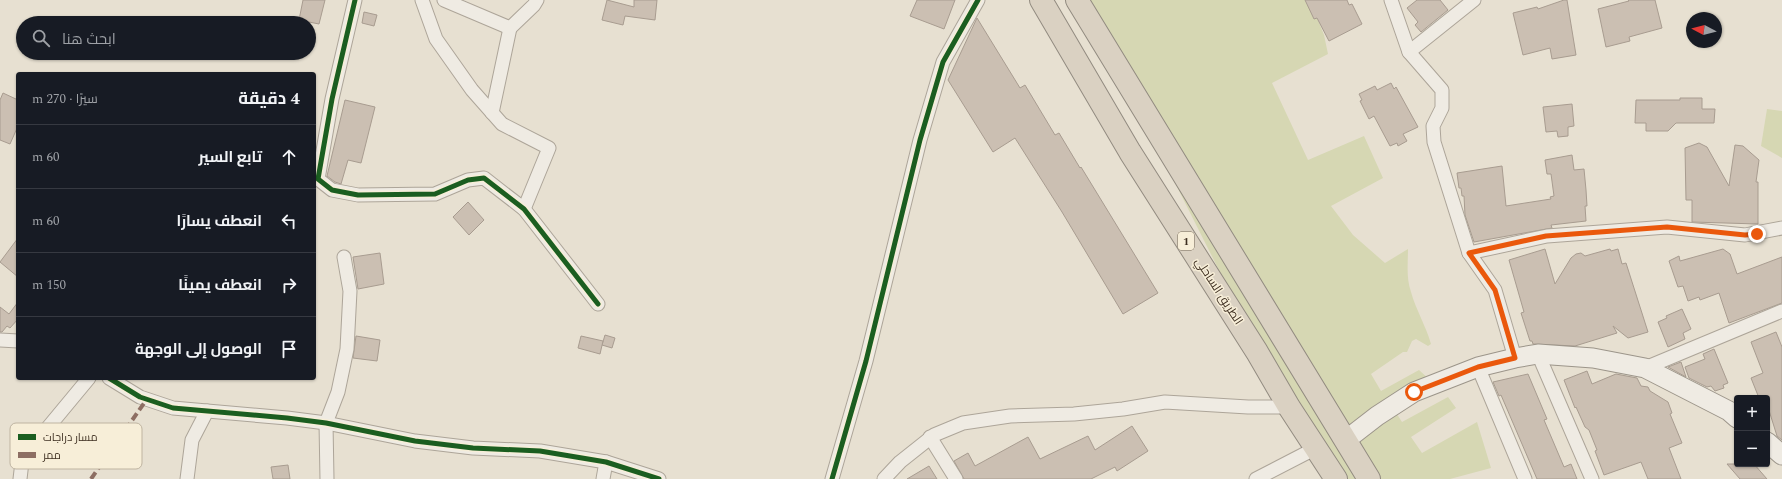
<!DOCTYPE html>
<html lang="ar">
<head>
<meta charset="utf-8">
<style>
	body { margin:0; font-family:Spectral,Cairo,serif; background:#20242c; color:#f1f3f6; direction:rtl }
	.controls { position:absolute; right:12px; bottom:12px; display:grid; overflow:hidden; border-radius:4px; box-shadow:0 1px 3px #0004 }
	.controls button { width:36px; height:36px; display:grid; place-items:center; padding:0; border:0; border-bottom:1px solid #363941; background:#171b24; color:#f1f3f6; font:20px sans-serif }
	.compass { position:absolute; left:1686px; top:12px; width:36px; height:36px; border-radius:50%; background:#171b24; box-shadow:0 1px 3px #0004; rotate:277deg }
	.stop { position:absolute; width:12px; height:12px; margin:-9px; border:3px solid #ea580c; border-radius:50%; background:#fff }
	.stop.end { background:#ea580c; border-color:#fff; box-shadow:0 1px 4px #0008 }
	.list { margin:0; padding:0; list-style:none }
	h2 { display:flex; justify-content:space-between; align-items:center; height:52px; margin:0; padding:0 16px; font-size:17px }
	h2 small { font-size:13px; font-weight:400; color:#9ea1a6 }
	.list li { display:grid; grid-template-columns:26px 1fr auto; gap:12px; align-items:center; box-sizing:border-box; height:64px; padding:0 16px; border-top:1px solid #363941 }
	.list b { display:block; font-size:15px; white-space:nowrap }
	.list em { font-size:13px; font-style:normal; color:#9ea1a6 }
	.icon { flex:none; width:22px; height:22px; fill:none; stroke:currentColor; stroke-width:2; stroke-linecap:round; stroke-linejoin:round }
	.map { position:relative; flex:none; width:1782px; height:479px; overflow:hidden; direction:ltr }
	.search { position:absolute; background:#171b24; box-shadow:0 1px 3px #0004; left:16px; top:16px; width:300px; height:44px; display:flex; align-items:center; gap:10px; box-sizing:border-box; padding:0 14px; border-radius:22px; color:#9ea1a6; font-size:15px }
	.panel { position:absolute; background:#171b24; box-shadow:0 1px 3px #0004; left:16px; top:72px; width:300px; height:308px; border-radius:4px; direction:rtl }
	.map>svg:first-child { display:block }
	.green { fill:#d6d7b3 }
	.building { fill:#cbbfb2; stroke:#a89c90 }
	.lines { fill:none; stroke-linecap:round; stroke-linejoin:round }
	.street-casing { stroke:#ada599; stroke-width:15 }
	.secondary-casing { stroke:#9c958a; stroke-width:21 }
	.highway-casing { stroke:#928b80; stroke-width:24 }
	.street { stroke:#efebe3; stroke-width:13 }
	.secondary { stroke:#efebe3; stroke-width:19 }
	.highway { stroke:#dad1c2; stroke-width:22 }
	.quiet { stroke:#8d6e63; stroke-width:4; stroke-dasharray:8 4; stroke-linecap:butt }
	.cycleway-casing { stroke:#f7eed8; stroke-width:8 }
	.cycleway { stroke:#1b5e20; stroke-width:5 }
	.route { stroke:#ea580c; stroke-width:5 }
	.labels { text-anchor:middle; stroke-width:3; stroke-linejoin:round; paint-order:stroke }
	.shield { fill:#f7eed8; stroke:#756857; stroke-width:1 }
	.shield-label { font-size:11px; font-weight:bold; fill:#3d2e20 }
	.street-label { font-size:12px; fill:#3d2e20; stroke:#f7eed8 }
	.key { fill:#f7eed8; stroke:#bfb4a1; stroke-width:1 }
	.key-label { font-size:11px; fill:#3d2e20 }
</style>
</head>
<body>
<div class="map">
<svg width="1782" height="479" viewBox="0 0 1782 479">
	<rect width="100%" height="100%" fill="#e7e0d1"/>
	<g class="green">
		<path d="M1083,0H1310L1324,35L1328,54L1272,83L1308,160L1364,136L1383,178L1331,206L1353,235L1385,263L1408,249C1408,263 1406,278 1411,292C1416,310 1426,326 1431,344L1428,346L1416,339L1412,341L1407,352H1403L1371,374L1381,391L1419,370L1430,380L1391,405L1402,422L1448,397L1456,408L1411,437L1422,453L1477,422L1491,468L1450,479H1324Z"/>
		<polygon points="1767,109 1782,111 1782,158 1761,146"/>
	</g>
	<g class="building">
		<polygon points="303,0 325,0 319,24 299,20"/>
		<polygon points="607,0 634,7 634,0 657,0 655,20 625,16 623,25 602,20"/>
		<polygon points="917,0 955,0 944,29 910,16"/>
		<polygon points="1305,0 1347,0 1349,5 1352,4 1362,24 1329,41 1317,18 1314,19"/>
		<polygon points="1417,0 1440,0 1448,10 1421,32 1415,25 1418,22 1407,8"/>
		<polygon points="1564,0 1567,0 1576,55 1552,59 1550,48 1523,55 1513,13 1537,7 1538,9"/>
		<polygon points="1628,0 1655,0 1662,28 1629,37 1630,41 1606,47 1598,9 1629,1"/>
		<polygon points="364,12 377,15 374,26 362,23"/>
		<polygon points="977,18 1020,88 1025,85 1055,135 1059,133 1080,168 1081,167 1158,293 1123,314 1062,212 1015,138 993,152 948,80"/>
		<polygon points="1391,83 1394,89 1396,87 1418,127 1403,134 1407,141 1398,146 1397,143 1390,146 1374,116 1369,119 1360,101 1362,100 1359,94 1375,86 1377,90"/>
		<polygon points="3,93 18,100 18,126 10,144 0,140 0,100"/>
		<polygon points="1680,98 1702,98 1702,109 1715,109 1714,123 1676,123 1668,131 1646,131 1646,123 1635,123 1636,100 1680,100"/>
		<polygon points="345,100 375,107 361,163 348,160 341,184 335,182 327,176"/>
		<polygon points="1572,104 1574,126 1568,127 1568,136 1558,137 1557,131 1546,132 1543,107"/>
		<polygon points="1699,143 1707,147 1729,186 1735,145 1743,146 1759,160 1756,182 1758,182 1758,224 1692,222 1692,200 1686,200 1685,148"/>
		<polygon points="1572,155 1574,170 1584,169 1586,190 1587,206 1585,206 1586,221 1551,225 1552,228 1474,242 1465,215 1464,196 1462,196 1461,188 1459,188 1457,173 1502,166 1506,206 1551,199 1550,197 1554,196 1551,174 1547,174 1545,160"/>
		<polygon points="468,202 484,220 469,235 453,217"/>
		<polygon points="18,238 18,277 0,262"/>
		<polygon points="1545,249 1555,284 1571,258 1576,254 1581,253 1585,256 1610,249 1611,251 1618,249 1622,264 1626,263 1648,332 1628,338 1613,326 1617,333 1575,346 1533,344 1532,341 1530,341 1521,313 1524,312 1509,260"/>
		<polygon points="1723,249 1730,254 1737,274 1782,257 1782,303 1729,323 1719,293 1700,300 1699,297 1688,301 1683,286 1678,287 1669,261 1679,256 1680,261"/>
		<polygon points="380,253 384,284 358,289 353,257"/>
		<polygon points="18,302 18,319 10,328 7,326 2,332 0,332 0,307 9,314"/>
		<polygon points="1682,309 1691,329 1683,333 1685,339 1668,347 1658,322 1667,318 1666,316"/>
		<polygon points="1776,332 1782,347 1782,440 1777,436 1767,404 1767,398 1759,398 1751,378 1763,373 1751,342"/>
		<polygon points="605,335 615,338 612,348 602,345"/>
		<polygon points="356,336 380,340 377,361 353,358"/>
		<polygon points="581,336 603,341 600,354 578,348"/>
		<polygon points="1714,349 1728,383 1723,385 1724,388 1715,391 1711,386 1707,387 1689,378 1685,367 1705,359 1703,354"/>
		<polygon points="1681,362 1686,377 1668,367"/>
		<polygon points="1587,371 1592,384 1616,374 1637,378 1641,386 1648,387 1650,391 1668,402 1672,413 1670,414 1682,443 1669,448 1681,479 1648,479 1641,462 1604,475 1595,451 1597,450 1589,430 1585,427 1576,407 1575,408 1564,380"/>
		<polygon points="1528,374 1547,419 1544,420 1564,467 1571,464 1577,479 1537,479 1501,395 1499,396 1493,382"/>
		<polygon points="1132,426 1148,451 1117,471 1115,467 1091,479 964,479 954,461 968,453 975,466 1028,437 1040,459 1088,436 1095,450"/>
		<polygon points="1727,464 1754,464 1767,479 1740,479"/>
		<polygon points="288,465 290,479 273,479 271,467"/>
		<polygon points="929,466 937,479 907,479"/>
	</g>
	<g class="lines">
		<g class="street-casing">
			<g id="street">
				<polyline points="355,0 332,99 318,179 332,190 358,195 435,194 468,180 484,178 524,209 598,304"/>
				<polyline points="422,0 436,39 472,90 502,124 549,148 524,209"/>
				<polyline points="444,0 510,28 534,5 537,0"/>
				<polyline points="1391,0 1409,52 1442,90 1442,108 1433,126 1434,142 1469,253 1495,290 1515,358"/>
				<polyline points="1409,52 1474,0"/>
				<polyline points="492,113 510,28"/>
				<polyline points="1469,253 1547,236 1667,227 1745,235 1782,228"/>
				<polyline points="0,340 18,341"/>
				<polyline points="1538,354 1592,479"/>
				<polyline points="1478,367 1525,479"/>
				<polyline points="1645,368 1782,311"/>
				<polyline points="109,378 140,397 173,408 287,418 326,423 415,441 473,448 540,451 606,462 659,479"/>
				<polyline points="930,437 956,479"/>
				<polyline points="20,479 22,462 26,454 89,378"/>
				<polyline points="187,479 192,440 207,411"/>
				<polyline points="327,479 326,423 338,392 347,349 350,291 344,257"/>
				<polyline points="603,479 606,462"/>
				<polyline points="832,479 866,361 920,140 943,62 978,0"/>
				<polyline points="884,479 900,462 934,435 963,423 1010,416 1074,414 1123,409 1165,402 1248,407 1289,407"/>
				<polyline points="1256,479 1316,448"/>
			</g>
		</g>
		<g class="secondary-casing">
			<g id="secondary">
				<polyline points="1346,440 1377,416 1414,392 1478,367 1515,358 1538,354 1593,358 1645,368 1729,411 1737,418"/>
				<polyline points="1767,442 1782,455"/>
			</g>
		</g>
		<g class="highway-casing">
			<g id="highway">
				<polyline points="1041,0 1130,152 1257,352 1289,407 1336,479"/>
				<polyline points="1077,0 1369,479"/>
			</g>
		</g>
		<use href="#street" class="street"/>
		<use href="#secondary" class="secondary"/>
		<use href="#highway" class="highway"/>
		<polyline class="quiet" points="91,479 147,399"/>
		<g class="cycleway-casing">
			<g id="cycleway">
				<polyline points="355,0 332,99 318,179 332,190 358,195 435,194 468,180 484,178 524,209 598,304"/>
				<polyline points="109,378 140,397 173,408 287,418 326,423 415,441 473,448 540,451 606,462 659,479"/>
				<polyline points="832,479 866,361 920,140 943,62 978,0"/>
			</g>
		</g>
		<use href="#cycleway" class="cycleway"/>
	</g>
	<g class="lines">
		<polyline class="route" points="1414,392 1478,367 1515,358 1495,290 1469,253 1546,236 1667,227 1745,235 1757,234"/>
	</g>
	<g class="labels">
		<rect class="shield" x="1178" y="232" width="16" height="18" rx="3"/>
		<g class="shield-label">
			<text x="1186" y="245">1</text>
		</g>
		<g class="street-label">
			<text transform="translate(1219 291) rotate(57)" y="4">الطريق الساحلي</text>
		</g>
	</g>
	<rect x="10" y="423" width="132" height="46" rx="6" class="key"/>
	<rect x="18" y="434" width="18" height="6" fill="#1b5e20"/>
	<rect x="18" y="452" width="18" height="6" fill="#8d6e63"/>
	<g class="key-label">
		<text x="43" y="441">مسار دراجات</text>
		<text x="43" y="459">ممر</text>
	</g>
</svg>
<div class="controls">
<button>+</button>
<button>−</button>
</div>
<svg class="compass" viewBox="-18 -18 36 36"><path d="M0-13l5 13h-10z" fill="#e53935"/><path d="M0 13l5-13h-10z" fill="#9ea1a6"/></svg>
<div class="stop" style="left:1414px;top:392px"></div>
<div class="stop end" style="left:1757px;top:234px"></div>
<div class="search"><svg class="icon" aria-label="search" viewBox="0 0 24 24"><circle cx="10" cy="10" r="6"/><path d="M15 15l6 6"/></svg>ابحث هنا</div>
<section class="panel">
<h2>4 دقيقة<small>سيرًا · 270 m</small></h2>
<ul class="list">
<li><svg class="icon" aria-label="ahead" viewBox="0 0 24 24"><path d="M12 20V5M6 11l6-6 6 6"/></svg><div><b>تابع السير</b></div><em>60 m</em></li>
<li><svg class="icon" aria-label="left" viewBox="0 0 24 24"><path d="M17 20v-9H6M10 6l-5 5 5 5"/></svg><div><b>انعطف يسارًا</b></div><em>60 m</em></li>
<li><svg class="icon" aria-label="right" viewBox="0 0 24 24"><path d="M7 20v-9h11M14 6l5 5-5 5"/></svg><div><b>انعطف يمينًا</b></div><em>150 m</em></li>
<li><svg class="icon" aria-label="arrive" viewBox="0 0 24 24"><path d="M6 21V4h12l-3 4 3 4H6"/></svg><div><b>الوصول إلى الوجهة</b></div></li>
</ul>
</section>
</div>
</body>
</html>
